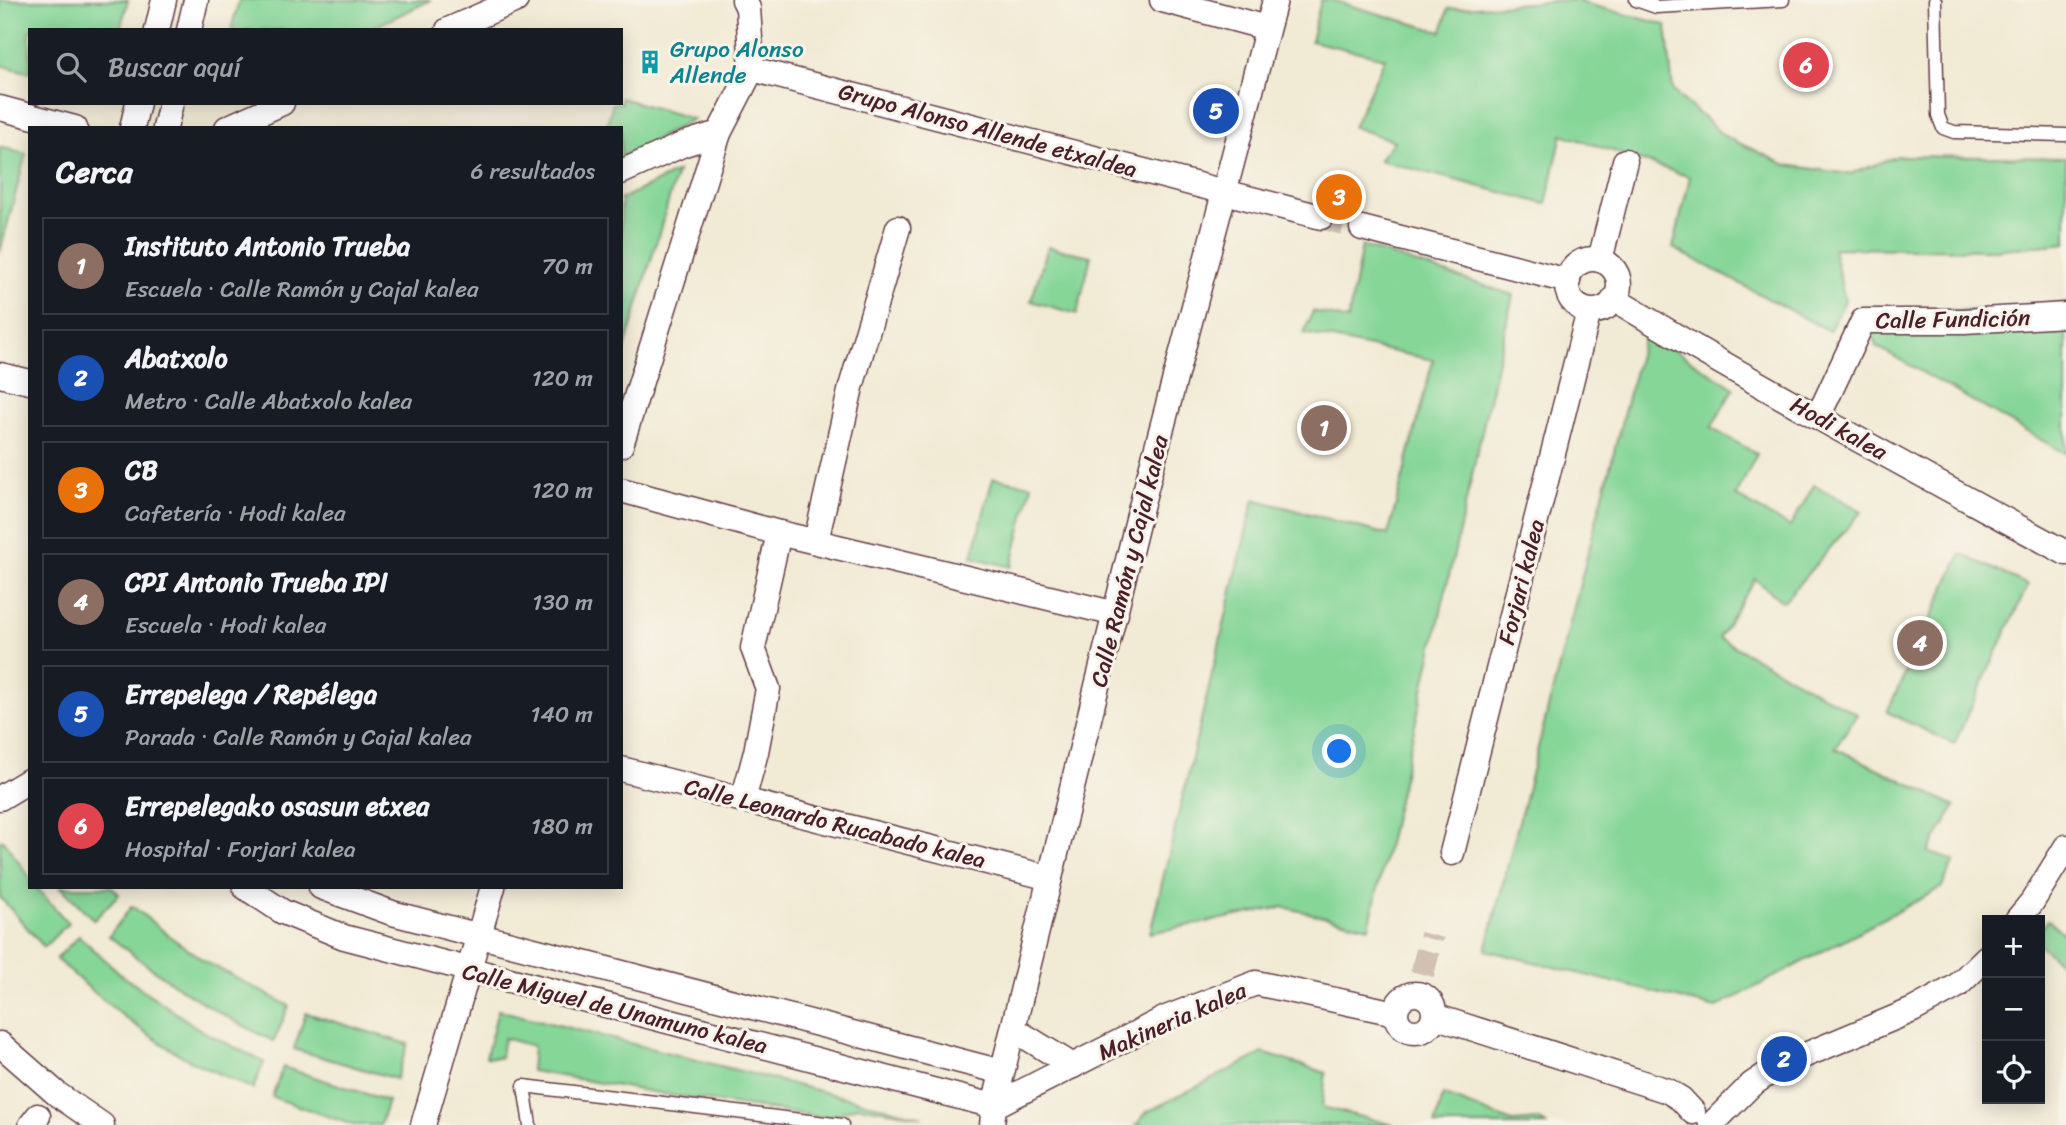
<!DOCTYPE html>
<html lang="es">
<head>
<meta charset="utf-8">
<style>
	body { margin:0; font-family:Sriracha,sans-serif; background:#20242c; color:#f1f3f6 }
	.controls { position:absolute; right:21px; bottom:21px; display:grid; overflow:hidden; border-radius:0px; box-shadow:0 4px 18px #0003 }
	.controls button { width:63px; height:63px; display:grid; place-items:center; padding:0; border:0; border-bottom:2px solid #363941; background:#171b24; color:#f1f3f6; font:35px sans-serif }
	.you { position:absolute; left:1340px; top:752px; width:24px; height:24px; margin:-18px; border:5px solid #fff; border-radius:50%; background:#1a73e8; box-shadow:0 0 0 10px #1a73e833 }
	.badge { display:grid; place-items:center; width:46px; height:46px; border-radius:50%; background:#d93025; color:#fff; font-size:23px; font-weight:700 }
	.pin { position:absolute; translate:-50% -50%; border:4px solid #fff; box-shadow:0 2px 7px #0006 }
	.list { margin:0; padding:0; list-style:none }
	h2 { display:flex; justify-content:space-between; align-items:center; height:91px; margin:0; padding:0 28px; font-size:30px }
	h2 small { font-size:23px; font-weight:400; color:#9ea1a6 }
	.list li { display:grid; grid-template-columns:46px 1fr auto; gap:21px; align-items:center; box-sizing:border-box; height:98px; margin:0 14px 14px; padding:0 14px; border:2px solid #363941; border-radius:0px }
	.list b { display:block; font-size:26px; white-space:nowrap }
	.list p { margin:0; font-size:23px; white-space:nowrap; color:#9ea1a6 }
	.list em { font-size:23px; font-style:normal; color:#9ea1a6 }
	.icon { flex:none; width:38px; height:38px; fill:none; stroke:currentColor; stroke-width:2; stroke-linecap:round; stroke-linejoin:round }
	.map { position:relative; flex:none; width:2066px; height:1125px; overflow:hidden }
	.search { position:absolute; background:#171b24; box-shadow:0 4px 18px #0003; left:28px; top:28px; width:595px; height:77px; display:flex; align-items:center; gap:18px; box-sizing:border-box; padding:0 24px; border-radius:0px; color:#9ea1a6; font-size:26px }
	.panel { position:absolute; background:#171b24; box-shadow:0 4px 18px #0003; left:28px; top:126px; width:595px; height:763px; border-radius:0px }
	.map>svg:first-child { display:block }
	.green { fill:#85d697; stroke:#687a61; stroke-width:2 }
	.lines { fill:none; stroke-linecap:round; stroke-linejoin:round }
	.street-tunnel { stroke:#d0c1b2; stroke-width:24; stroke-dasharray:24 12; stroke-linecap:butt }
	.lane-casing { stroke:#633d44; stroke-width:15 }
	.street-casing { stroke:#633d44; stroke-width:27 }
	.lane { stroke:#fff; stroke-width:12 }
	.street { stroke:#fff; stroke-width:24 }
	.labels { text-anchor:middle; stroke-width:6; stroke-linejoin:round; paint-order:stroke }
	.culture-label { font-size:23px; fill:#0d838f; stroke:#f7f3e8; text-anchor:start }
	.street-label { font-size:23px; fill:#4a1f2b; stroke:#f7f3e8 }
</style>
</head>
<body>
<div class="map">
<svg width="2066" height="1125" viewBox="0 0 2066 1125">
	<rect width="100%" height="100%" fill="#f7f3e8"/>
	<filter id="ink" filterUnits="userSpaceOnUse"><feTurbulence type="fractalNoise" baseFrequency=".0143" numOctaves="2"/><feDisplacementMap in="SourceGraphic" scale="14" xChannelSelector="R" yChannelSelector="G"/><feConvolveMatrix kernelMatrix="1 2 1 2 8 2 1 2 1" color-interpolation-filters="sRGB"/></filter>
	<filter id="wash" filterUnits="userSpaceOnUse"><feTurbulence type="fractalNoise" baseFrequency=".00686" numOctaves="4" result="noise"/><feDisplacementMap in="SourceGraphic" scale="28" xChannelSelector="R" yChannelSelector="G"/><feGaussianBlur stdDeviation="1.57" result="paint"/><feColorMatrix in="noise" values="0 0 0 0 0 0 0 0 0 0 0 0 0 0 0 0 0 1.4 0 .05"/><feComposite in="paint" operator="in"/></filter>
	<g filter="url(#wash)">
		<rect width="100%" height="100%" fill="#f1ead4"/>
		<g class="green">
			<polygon points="0,0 128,0 120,30 30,30 30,73 0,65"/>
			<polygon points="239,0 431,0 368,30 231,30"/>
			<polygon points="1321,0 1331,0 1442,32 1448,9 1572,0 1666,25 1673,91 1724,136 1786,165 1850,174 1898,156 2066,158 2066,243 1994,250 1833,248 1845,301 1829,331 1673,248 1690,177 1562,134 1546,204 1379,160 1394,141 1353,127 1385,58 1311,41"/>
			<polygon points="621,98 693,119 621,158 621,128 606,128 613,103 621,103"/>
			<polygon points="0,147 26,154 0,252"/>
			<polygon points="677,172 621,362 621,199"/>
			<polygon points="1362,246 1513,295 1369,927 1283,907 1150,933 1254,499 1388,535 1433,360 1304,333 1313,311 1348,320"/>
			<polygon points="1048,247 1091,256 1077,314 1031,301"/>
			<polygon points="2066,303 2066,454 1876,346 1863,307 1984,311"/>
			<polygon points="1645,331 1734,388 1711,428 1757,454 1736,496 1790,527 1814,485 1862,511 1783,602 1755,579 1719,638 1857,714 1835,748 1955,806 1928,852 1954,861 1941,888 1716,1008 1486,950"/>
			<polygon points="993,478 1032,485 1011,567 972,557"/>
			<polygon points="1961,554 2028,585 1954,744 1887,712"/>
			<polygon points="3,840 30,878 30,887 36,887 68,923 44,947 0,897 0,841"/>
			<polygon points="61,887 112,887 119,894 94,920"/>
			<path d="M132,906L172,938L206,962L289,1006L274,1041C214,1013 161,978 109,936Z"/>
			<polygon points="2048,920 2066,936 2066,968 2040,945 2040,930"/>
			<path d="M79,936L123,976L202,1031L264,1062L253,1089C230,1078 206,1069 184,1057C137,1030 96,995 56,959Z"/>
			<polygon points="498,1010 923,1117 858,1106 828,1118 670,1095 531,1071 533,1046 504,1038 500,1058 486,1057"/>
			<polygon points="306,1013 408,1044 396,1079 294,1049"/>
			<polygon points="1263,1053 1326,1073 1322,1107 1394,1125 1136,1125 1147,1112"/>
			<polygon points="283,1067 388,1101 380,1125 353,1125 272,1097"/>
			<polygon points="1443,1095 1512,1122 1539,1120 1546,1125 1435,1125"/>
		</g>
	</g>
	<g filter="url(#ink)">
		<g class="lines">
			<g class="street-tunnel">
				<polyline points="1321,217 1362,228"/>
				<polyline points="1422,974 1432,935"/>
			</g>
			<g class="lane-casing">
				<g id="lane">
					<polyline points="1636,0 1656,7 1783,0"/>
					<polyline points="1935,0 1938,115 1943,128 1954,132 2066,135"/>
					<polyline points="530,1125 524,1086 842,1125"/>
				</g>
			</g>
			<g class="street-casing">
				<g id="street">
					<polyline points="1162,0 1267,28"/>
					<polyline points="157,30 164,0"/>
					<polyline points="189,30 196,0"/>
					<polyline points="448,30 516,0"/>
					<polyline points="752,69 1321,217"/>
					<polyline points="0,108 75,128"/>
					<polyline points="132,128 138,103"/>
					<polyline points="165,128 171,103"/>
					<polyline points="227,128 282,103"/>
					<polyline points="621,172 684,144 719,133"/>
					<polyline points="1362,228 1568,281"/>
					<circle cx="1593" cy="285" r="26"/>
					<polyline points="1600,260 1625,161"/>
					<path d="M1614,299C1762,389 1914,470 2066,553"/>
					<polyline points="0,375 30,382"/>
					<polyline points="1818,417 1863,321 1964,321 2066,315"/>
					<polyline points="621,445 719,133 752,69 748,8 744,0"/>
					<polyline points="621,490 779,533 1116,614"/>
					<polyline points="816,541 851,387 898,228"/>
					<polyline points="621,769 1050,878"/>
					<polyline points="0,798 30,780"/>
					<polyline points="743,800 756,752 768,689 753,648 779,533"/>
					<polyline points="1452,853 1589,311"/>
					<polyline points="245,887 283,912 344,937 994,1106 1166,1018 1256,983 1395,1013"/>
					<polyline points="321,887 392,913 1002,1072"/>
					<polyline points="2017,920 2032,902 2066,847"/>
					<circle cx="1415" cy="1013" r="19"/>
					<polyline points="1434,1016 1668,1091 1681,1099 1693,1112"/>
					<polyline points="1013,1029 1073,1066"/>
					<polyline points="0,1044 57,1094 102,1125"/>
					<polyline points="31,1125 38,1116"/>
					<polyline points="423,1125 493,887"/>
					<polyline points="992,1125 994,1106 1141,507 1275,0"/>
					<polyline points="1711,1125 1751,1085 1779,1066 1913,1010 1957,986 1987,957"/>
				</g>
			</g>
			<use href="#lane" class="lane"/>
			<use href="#street" class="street"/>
		</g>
	</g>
	<defs>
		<g id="building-bare" transform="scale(1.89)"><path d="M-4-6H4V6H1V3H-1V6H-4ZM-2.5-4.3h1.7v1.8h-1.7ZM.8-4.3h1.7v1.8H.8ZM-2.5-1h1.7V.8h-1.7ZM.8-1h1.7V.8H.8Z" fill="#0f9aa8" stroke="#f7f3e8" stroke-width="2.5" paint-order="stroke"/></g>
	</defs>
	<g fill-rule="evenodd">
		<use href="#building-bare" x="650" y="62"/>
	</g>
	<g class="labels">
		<g class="culture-label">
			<text x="670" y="57">Grupo Alonso<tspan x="670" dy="26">Allende</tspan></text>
		</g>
		<g class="street-label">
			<text transform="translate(988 130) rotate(15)" y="8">Grupo Alonso Allende etxaldea</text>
			<text transform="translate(1953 319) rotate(-1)" y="8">Calle Fundición</text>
			<text transform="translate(1839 428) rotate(29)" y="8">Hodi kalea</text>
			<text transform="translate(1129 561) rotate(-76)" y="8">Calle Ramón y Cajal kalea</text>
			<text transform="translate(1521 582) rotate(-76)" y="8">Forjari kalea</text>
			<text transform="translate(835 823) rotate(14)" y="8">Calle Leonardo Rucabado kalea</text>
			<text transform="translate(615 1008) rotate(14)" y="8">Calle Miguel de Unamuno kalea</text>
			<text transform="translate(1172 1021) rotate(-24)" y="8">Makineria kalea</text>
		</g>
	</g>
</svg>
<div class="controls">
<button>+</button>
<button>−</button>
<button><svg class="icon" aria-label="locate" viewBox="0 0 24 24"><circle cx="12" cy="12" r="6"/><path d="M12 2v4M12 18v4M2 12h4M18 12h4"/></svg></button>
</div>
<div class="you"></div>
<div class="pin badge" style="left:1324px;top:428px;background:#8d6e63">1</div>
<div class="pin badge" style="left:1784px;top:1059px;background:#1a4fb4">2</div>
<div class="pin badge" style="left:1339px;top:197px;background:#e8710a">3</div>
<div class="pin badge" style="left:1920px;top:643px;background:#8d6e63">4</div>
<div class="pin badge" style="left:1216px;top:111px;background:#1a4fb4">5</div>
<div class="pin badge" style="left:1806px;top:65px;background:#e0444e">6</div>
<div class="search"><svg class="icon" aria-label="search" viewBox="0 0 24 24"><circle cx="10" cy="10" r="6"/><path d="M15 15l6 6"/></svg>Buscar aquí</div>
<section class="panel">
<h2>Cerca<small>6 resultados</small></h2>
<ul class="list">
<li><span class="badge" style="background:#8d6e63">1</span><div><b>Instituto Antonio Trueba</b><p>Escuela · Calle Ramón y Cajal kalea</p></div><em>70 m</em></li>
<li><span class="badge" style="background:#1a4fb4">2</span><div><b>Abatxolo</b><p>Metro · Calle Abatxolo kalea</p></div><em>120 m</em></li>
<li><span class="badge" style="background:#e8710a">3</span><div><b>CB</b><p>Cafetería · Hodi kalea</p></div><em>120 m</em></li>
<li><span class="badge" style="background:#8d6e63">4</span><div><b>CPI Antonio Trueba IPI</b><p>Escuela · Hodi kalea</p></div><em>130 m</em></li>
<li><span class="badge" style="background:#1a4fb4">5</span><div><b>Errepelega / Repélega</b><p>Parada · Calle Ramón y Cajal kalea</p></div><em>140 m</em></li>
<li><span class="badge" style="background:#e0444e">6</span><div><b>Errepelegako osasun etxea</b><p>Hospital · Forjari kalea</p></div><em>180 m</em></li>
</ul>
</section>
</div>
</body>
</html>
